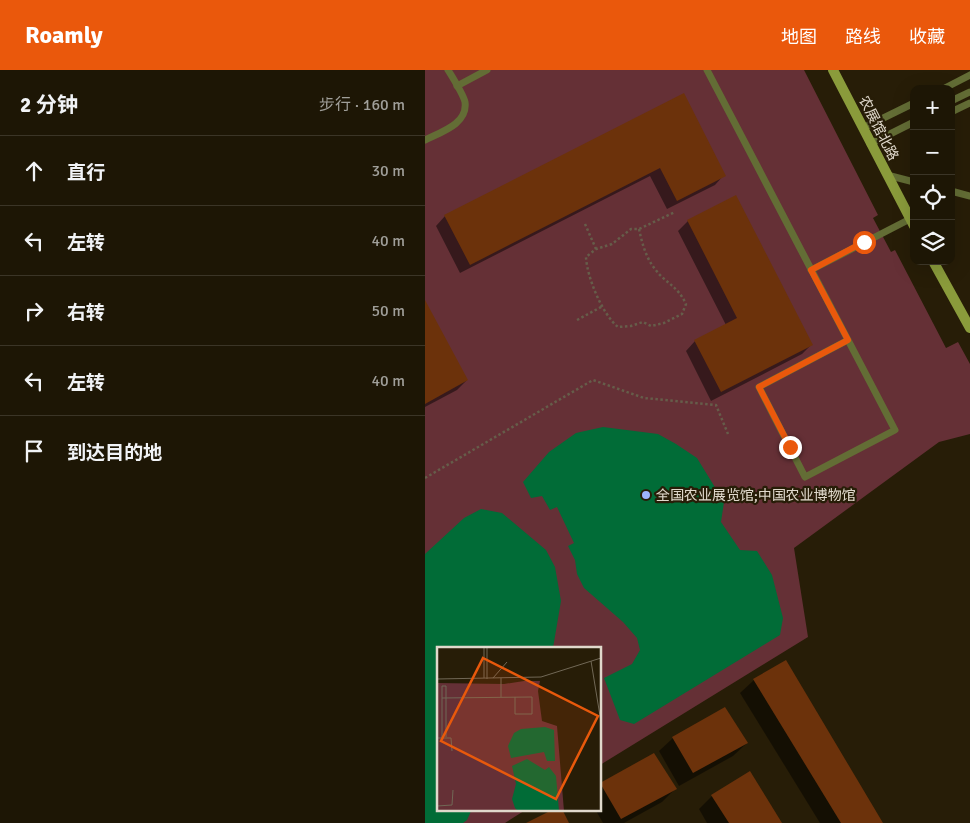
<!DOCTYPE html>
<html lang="zh">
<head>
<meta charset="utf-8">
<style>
	body { margin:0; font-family:Signika,"Noto Sans SC",sans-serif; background:#251f0f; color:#f1f3f6 }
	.controls { position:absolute; right:15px; top:15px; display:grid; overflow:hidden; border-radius:10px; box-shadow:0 5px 20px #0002 }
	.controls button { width:45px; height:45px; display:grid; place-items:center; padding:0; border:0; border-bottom:1px solid #3b3527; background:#1d1605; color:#f1f3f6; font:25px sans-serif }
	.stop { position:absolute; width:15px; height:15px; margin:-11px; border:4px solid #ea580c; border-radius:50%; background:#fff }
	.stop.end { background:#ea580c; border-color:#fff; box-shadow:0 1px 5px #0008 }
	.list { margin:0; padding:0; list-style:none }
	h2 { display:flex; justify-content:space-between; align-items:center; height:65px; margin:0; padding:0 20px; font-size:21px }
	h2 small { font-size:16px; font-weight:400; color:#a09f9a }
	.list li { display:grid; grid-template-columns:32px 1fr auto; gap:15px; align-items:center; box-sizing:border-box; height:70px; padding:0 20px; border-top:1px solid #3b3527 }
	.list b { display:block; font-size:19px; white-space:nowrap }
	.list em { font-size:16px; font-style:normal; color:#a09f9a }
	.icon { flex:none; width:28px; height:28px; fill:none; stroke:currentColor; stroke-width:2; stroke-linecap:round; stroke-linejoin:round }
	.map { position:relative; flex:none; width:545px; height:753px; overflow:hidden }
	header { display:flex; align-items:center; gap:30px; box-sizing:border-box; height:70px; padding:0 25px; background:#ea580c; color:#fff }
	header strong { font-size:24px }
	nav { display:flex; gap:28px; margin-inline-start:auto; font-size:18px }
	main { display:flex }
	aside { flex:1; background:#1d1605 }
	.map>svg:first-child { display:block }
	.green { fill:#653036 }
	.water { fill:#016c37 }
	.shadow { fill:#0007 }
	.building { fill:#6c320b }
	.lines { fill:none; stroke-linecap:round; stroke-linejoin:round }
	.path { stroke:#665d4a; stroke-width:2.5; stroke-dasharray:2.5 2.5; stroke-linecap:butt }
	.lane { stroke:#636d35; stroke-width:7 }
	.secondary { stroke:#8a9b3b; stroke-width:10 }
	.route { stroke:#ea580c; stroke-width:6 }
	.poi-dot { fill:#9db4fd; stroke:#271d07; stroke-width:2 }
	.labels { text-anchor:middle; stroke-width:4.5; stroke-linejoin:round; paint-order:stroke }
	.street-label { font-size:14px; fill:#e0d9cc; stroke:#271d07 }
	.poi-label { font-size:14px; fill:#e0d9cc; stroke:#271d07; text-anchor:start }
	.inset-road { fill:none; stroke:#716856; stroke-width:1 }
	.view { fill:#e8590c; fill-opacity:0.15; stroke:#e8590c; stroke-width:2.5 }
	.inset-edge { fill:none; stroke:#e0d9cc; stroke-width:2.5 }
</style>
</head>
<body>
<header>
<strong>Roamly</strong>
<nav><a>地图</a><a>路线</a><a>收藏</a></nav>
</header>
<main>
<aside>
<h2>2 分钟<small>步行 · 160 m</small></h2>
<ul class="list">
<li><svg class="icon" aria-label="ahead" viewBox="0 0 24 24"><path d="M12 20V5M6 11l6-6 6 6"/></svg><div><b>直行</b></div><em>30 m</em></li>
<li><svg class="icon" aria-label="left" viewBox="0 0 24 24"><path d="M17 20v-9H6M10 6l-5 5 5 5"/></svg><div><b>左转</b></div><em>40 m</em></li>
<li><svg class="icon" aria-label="right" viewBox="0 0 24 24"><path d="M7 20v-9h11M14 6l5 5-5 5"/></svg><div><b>右转</b></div><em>50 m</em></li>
<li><svg class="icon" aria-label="left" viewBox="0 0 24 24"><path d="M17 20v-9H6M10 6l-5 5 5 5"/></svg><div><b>左转</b></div><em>40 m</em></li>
<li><svg class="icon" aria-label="arrive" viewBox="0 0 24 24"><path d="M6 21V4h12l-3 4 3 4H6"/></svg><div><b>到达目的地</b></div></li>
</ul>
</aside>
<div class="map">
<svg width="545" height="753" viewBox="0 0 545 753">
	<rect width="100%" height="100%" fill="#271d07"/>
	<polygon class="green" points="0,0 379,0 453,145 448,148 466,182 470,180 521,278 533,272 545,294 545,364 514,372 369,478 383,567 175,695 175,578 14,578 14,739 102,739 80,753 0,753"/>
	<g class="water">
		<polygon points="178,357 233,364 251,374 272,388 299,432 296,452 315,480 332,481 347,505 358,548 355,565 209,654 195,650 179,608 207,594 215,580 212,568 198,552 159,518 152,504 150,490 143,476 149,473 132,437 125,440 117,426 106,428 98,412 124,382 151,363"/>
		<polygon points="56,439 77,443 121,480 130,497 136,531 128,578 14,578 14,739 47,739 42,750 38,753 0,753 0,484 39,448"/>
	</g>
	<g class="shadow">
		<polygon points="258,25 299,105 290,115 242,139 225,106 35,203 11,156 20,146"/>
		<polygon points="310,127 386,275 377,284 286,331 261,281 270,271 301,255 253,161 263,151"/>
		<polygon points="0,233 42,310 32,320 0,337"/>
		<polygon points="329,610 456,753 395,753 315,623"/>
		<polygon points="248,668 322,673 308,686 254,716 234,681"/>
		<polygon points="176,714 250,719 237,732 199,753 178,753 170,739 175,739"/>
		<polygon points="287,726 356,753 282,753 274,739"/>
	</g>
	<g class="building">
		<polygon points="259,23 301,106 252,131 235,98 45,195 19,145"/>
		<polygon points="311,125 388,275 296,322 269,270 312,248 262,150"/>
		<polygon points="0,230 43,310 0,334"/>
		<polygon points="361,590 458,753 416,753 328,609"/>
		<polygon points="300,637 323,673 268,703 247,667"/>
		<polygon points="229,683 252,719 196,749 175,713"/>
		<polygon points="325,701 357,753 304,753 286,725"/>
		<polygon points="129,739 137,739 144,753 101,753"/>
	</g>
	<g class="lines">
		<g class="path">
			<polyline points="160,154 171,179"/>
			<path d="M214,159C217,173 221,188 230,199C241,214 252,215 261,234L257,244L239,253L226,256L218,252L206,256L193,257C177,244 162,207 161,187L171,179L187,174L206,159H214L250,142"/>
			<polyline points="152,250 178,236"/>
			<polyline points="0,408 168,310 219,328 291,335 303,364"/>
		</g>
		<g class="lane">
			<polyline points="282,0 470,360 380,407 334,317 423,270"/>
			<polyline points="32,16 62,0"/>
			<polyline points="518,19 545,5"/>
			<polyline points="526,31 545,22"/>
			<polyline points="526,42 545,33"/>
			<polyline points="438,58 489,33"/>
			<path d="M0,70C16,62 43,54 40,32C38,24 28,8 23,0"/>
			<polyline points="445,74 489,52"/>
			<polyline points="462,105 489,112"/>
			<polyline points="526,121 545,126"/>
			<polyline points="386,200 485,149"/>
		</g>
		<g class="secondary">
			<polyline points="408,0 489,156"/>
			<polyline points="508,191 545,258"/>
		</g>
	</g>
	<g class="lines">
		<polyline class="route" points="365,377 334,317 423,270 386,200 439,172"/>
	</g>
	<circle class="poi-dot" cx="221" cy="425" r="5"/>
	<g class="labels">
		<g class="street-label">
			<text transform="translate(454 58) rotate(63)" y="5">农展馆北路</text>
		</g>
		<g class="poi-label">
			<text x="231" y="430">全国农业展览馆;中国农业博物馆</text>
		</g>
	</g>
	<g transform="translate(12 577)">
		<rect width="164" height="164" fill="#271d07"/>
		<path d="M87,34H103L101,44L105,74L120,79L127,164H0V36L67,37Z" fill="#653036"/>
		<path d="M108,80L117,83L118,114H110L107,105L74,111L71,99L77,86L84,82ZM90,112L108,123L112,120L119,129L122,164H81L78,161L75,152L79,137L75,119Z" fill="#016c37"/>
		<path class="inset-road" d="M50,0V32M154,14L164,75M47,31V0M56,31L70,15M64,31V50M0,32L104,30L164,11M9,39V90M5,51L95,50V67H78V50M5,90V39H9M0,91H14L15,104M0,159L15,158L16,143"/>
		<path class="view" d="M46,11L161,69L119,152L4,94Z"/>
		<rect width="164" height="164" class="inset-edge"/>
	</g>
</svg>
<div class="controls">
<button>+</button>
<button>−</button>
<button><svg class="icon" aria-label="locate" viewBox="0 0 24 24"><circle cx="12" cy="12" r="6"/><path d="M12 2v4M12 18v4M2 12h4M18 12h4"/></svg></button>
<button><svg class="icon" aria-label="layers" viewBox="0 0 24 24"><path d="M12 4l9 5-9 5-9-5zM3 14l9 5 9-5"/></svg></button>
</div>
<div class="stop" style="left:439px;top:172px"></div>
<div class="stop end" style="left:365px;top:377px"></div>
</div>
</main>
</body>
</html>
